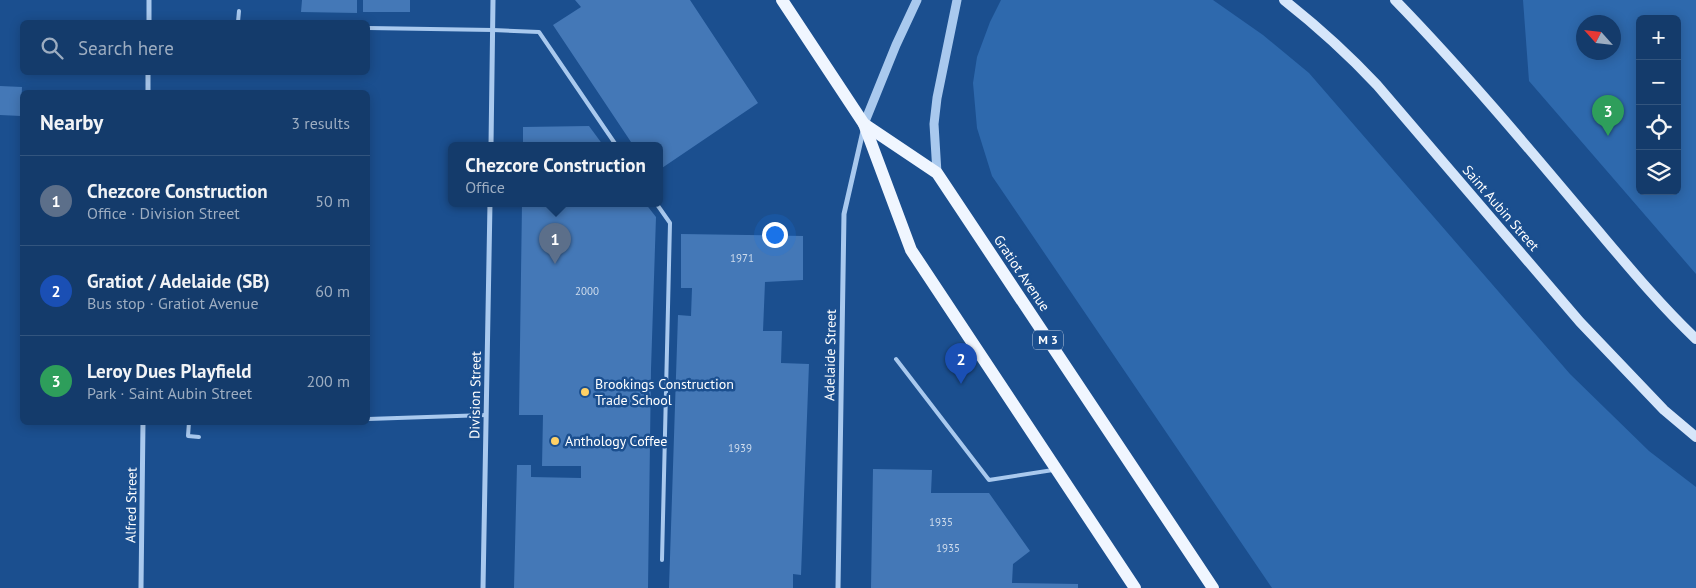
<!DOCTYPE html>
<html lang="en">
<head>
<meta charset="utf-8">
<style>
	body { margin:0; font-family:"PT Sans",sans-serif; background:#214673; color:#f1f3f6 }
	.controls { position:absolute; right:15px; top:15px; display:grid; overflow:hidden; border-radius:8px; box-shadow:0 2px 12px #0003 }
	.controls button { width:45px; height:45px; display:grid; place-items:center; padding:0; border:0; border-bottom:1px solid #33557e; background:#143b6b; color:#f1f3f6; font:25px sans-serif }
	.compass { position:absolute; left:1576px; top:15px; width:45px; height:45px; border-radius:50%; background:#143b6b; box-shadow:0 2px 12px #0003; rotate:297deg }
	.you { position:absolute; left:774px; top:234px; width:18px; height:18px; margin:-12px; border:4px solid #fff; border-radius:50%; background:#1a73e8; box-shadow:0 0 0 8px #1a73e833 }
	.badge { display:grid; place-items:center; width:32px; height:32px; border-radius:50%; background:#ffd166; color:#fff; font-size:16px; font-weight:700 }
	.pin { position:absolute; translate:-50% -41px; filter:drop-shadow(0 1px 2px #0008) }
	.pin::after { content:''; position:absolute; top:26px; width:18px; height:15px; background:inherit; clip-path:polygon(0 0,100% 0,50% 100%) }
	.popup { position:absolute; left:448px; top:142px; width:215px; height:65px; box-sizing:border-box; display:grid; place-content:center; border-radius:8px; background:#143b6b; filter:drop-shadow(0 1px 4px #0005); font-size:16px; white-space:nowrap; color:#9dadc1 }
	.popup b { font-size:19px; color:#f1f3f6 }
	.popup::after { content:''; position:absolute; left:50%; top:100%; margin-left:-10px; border:10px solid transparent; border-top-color:#143b6b }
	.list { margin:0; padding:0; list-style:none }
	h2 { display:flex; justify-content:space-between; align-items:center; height:65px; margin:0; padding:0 20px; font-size:21px }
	h2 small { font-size:16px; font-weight:400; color:#9dadc1 }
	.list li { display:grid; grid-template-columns:32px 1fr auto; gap:15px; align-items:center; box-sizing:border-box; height:90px; padding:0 20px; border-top:1px solid #33557e }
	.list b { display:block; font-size:19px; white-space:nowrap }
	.list p { margin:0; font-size:16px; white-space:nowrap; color:#9dadc1 }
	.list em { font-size:16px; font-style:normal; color:#9dadc1 }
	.icon { flex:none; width:28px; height:28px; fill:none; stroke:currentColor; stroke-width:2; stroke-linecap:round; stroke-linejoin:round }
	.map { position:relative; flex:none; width:1696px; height:588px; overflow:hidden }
	.search { position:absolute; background:#143b6b; box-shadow:0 2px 12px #0003; left:20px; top:20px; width:350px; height:55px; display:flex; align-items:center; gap:12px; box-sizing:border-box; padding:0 18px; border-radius:8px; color:#9dadc1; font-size:19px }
	.panel { position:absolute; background:#143b6b; box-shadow:0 2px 12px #0003; left:20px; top:90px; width:350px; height:335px; border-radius:8px }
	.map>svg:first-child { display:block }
	.green { fill:#2e69ad; fill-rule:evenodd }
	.building { fill:#4478b7 }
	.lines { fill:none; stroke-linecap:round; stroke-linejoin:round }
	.service { stroke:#a9c9ee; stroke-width:4 }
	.minor { stroke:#a9c9ee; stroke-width:5 }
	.tertiary { stroke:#a9c9ee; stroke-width:9 }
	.secondary { stroke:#d6e6fa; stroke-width:10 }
	.primary { stroke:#f0f6ff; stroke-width:12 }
	.poi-dot { fill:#ffd166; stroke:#1b4f8f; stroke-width:2 }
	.labels { text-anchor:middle; stroke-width:5; stroke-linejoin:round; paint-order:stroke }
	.number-label { font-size:11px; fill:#d0dded }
	.shield { fill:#1b4f8f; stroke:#bbcadd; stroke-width:1 }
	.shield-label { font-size:12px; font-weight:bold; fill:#fff }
	.street-label { font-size:14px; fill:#fff; stroke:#1b4f8f }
	.poi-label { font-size:14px; fill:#fff; stroke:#1b4f8f; text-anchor:start }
</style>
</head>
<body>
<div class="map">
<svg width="1696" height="588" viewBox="0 0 1696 588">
	<rect width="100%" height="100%" fill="#1b4f8f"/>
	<g class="green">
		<polygon points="1001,0 1213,0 1263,35 1309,73 1570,374 1649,451 1696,487 1696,588 1272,588 992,176 977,128 973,83 977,57 990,22"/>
		<path d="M1523,0H1696V274L1529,81ZM1640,19H1677V191H1640ZM1614,22V52H1584V22Z"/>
	</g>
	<g class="building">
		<polygon points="302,0 357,0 357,13 301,12"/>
		<rect x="363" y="0" width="47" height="12"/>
		<polygon points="575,0 690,0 758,103 659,170 659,145 633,145 553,25 581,7"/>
		<polygon points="0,86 22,87 21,116 0,115"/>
		<polygon points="589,126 603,145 523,145 523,127"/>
		<polygon points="522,203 645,203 656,217 651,369 648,588 514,588 517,465 531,465 531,477 581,478 581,466 542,466 543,415 519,415"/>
		<polygon points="681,234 803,236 803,280 765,282 763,331 782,331 781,363 809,364 801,575 793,574 793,588 669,588 678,315 691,316 692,288 681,288"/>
		<polygon points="873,469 932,470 931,493 989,493 1030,551 1013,564 1012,583 1078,584 1078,588 871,588"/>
	</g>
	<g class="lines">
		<g class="service">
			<polyline points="238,22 239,11"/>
			<polyline points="368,28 493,30 539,32 616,145"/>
			<polyline points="656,203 670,223 662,560"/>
			<polyline points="896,359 989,480 1053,470"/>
			<polyline points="368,419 486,415"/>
			<polyline points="189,422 188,436 199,437"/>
		</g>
		<g class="minor">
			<polyline points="149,22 149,0"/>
			<polyline points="148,92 148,72"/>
			<polyline points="491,145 493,0"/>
			<polyline points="141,588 143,422"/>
			<polyline points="483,588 490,203"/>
			<polyline points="838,588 844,214 863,131"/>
		</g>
		<g class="tertiary">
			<polyline points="864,124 896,45 917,0"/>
			<polyline points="937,173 934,124 937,98 957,0"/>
		</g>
		<g class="secondary">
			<path d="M1284,0C1317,26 1348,54 1377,85L1580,322L1664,410L1696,437"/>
			<path d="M1395,0C1463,70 1526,145 1589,220C1623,260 1657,302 1696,339"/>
		</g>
		<g class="primary">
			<polyline points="782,0 864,124 911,250 1135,588"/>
			<polyline points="864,124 937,173 1213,588"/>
		</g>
	</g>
	<g class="poi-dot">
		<circle cx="585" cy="392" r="5"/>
		<circle cx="555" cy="441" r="5"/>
	</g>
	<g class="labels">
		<g class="number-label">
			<text x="742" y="262">1971</text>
			<text x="587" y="295">2000</text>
			<text x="740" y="452">1939</text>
			<text x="941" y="526">1935</text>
			<text x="948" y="552">1935</text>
		</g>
		<rect class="shield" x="1033" y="330.5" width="30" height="19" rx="4"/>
		<g class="shield-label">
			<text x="1048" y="344">M 3</text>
		</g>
		<g class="street-label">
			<text transform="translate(1501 208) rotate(49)" y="5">Saint Aubin Street</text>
			<text transform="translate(1022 273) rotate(56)" y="5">Gratiot Avenue</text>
			<text transform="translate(830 355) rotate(-89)" y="5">Adelaide Street</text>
			<text transform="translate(475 395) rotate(-89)" y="5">Division Street</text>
			<text transform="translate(131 505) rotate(-89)" y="5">Alfred Street</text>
		</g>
		<g class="poi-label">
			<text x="595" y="389">Brookings Construction<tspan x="595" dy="16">Trade School</tspan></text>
			<text x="565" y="446">Anthology Coffee</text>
		</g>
	</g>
</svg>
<div class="controls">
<button>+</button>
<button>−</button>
<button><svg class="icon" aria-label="locate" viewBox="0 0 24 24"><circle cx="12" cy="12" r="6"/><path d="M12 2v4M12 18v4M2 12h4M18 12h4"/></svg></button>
<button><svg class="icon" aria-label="layers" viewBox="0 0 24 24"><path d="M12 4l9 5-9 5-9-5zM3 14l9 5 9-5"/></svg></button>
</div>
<svg class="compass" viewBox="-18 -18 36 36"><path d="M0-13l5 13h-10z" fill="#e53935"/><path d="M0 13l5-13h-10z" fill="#9dadc1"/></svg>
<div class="you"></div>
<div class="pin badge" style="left:555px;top:264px;background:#5c6f8a">1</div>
<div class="popup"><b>Chezcore Construction</b>Office</div>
<div class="pin badge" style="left:961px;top:384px;background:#1a4fb4">2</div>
<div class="pin badge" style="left:1608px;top:136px;background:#2e9e5b">3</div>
<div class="search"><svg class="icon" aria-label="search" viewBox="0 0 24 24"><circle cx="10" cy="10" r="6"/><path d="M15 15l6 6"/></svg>Search here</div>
<section class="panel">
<h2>Nearby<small>3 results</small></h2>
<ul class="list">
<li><span class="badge" style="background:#5c6f8a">1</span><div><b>Chezcore Construction</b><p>Office · Division Street</p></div><em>50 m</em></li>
<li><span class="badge" style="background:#1a4fb4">2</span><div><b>Gratiot / Adelaide (SB)</b><p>Bus stop · Gratiot Avenue</p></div><em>60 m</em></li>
<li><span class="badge" style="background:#2e9e5b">3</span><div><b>Leroy Dues Playfield</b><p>Park · Saint Aubin Street</p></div><em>200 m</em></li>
</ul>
</section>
</div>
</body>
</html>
